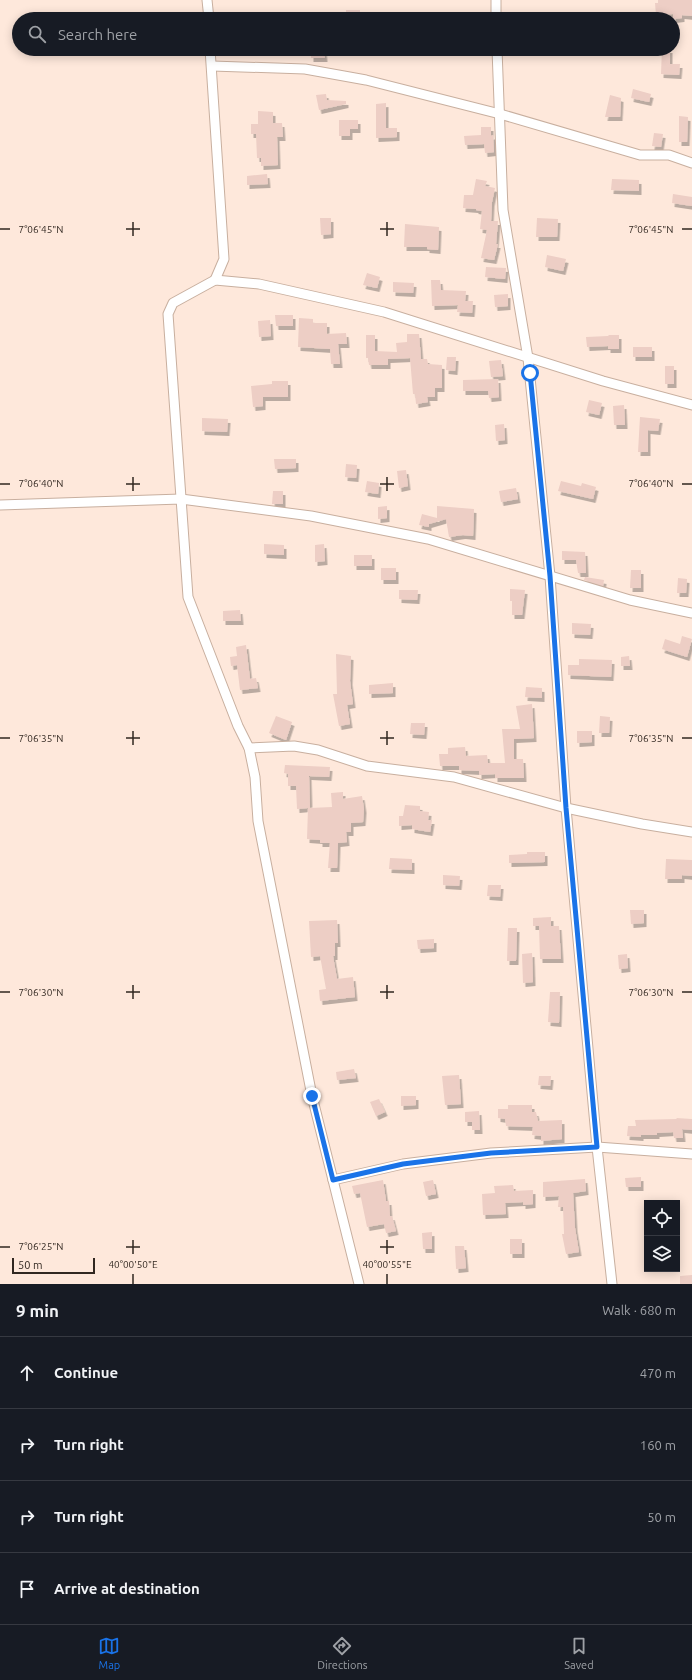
<!DOCTYPE html>
<html lang="en">
<head>
<meta charset="utf-8">
<style>
	body { margin:0; font-family:Ubuntu,sans-serif; background:#242831; color:#f1f3f6 }
	.controls { position:absolute; right:12px; bottom:12px; display:grid; overflow:hidden; border-radius:0px; box-shadow:0 2px 10px #0003 }
	.controls button { width:36px; height:36px; display:grid; place-items:center; padding:0; border:0; border-bottom:1px solid #363941; background:#171b24; color:#f1f3f6; font:20px sans-serif }
	.scale { position:absolute; left:12px; bottom:10px; width:83px; box-sizing:border-box; padding-left:4px; border:2px solid #312720; border-top:0; font-size:11px; line-height:14px; white-space:nowrap; color:#312720; -webkit-text-stroke:3px #fee8db; paint-order:stroke }
	.stop { position:absolute; width:12px; height:12px; margin:-9px; border:3px solid #1a73e8; border-radius:50%; background:#fff }
	.stop.end { background:#1a73e8; border-color:#fff; box-shadow:0 1px 4px #0008 }
	.list { margin:0; padding:0; list-style:none }
	h2 { display:flex; justify-content:space-between; align-items:center; height:52px; margin:0; padding:0 16px; font-size:17px }
	h2 small { font-size:13px; font-weight:400; color:#9ea1a6 }
	.list li { display:grid; grid-template-columns:26px 1fr auto; gap:12px; align-items:center; box-sizing:border-box; height:72px; padding:0 16px; border-top:1px solid #363941 }
	.list b { display:block; font-size:15px; white-space:nowrap }
	.list em { font-size:13px; font-style:normal; color:#9ea1a6 }
	.icon { flex:none; width:22px; height:22px; fill:none; stroke:currentColor; stroke-width:2; stroke-linecap:round; stroke-linejoin:round }
	.map { position:relative; flex:none; width:692px; height:1284px; overflow:hidden }
	.search { position:absolute; background:#171b24; box-shadow:0 2px 10px #0003; left:12px; right:12px; top:12px; height:44px; display:flex; align-items:center; gap:10px; box-sizing:border-box; padding:0 14px; border-radius:22px; color:#9ea1a6; font-size:15px }
	.sheet { height:340px; background:#171b24 }
	nav { display:flex; justify-content:space-around; align-items:center; box-sizing:border-box; height:56px; border-top:1px solid #363941; background:#171b24; font-size:11px; color:#9ea1a6 }
	nav a { display:grid; justify-items:center; gap:2px }
	nav .on { color:#1a73e8 }
	.map>svg:first-child { display:block }
	.building { fill:#edcec5; filter:url(#shadow) }
	.lines { fill:none; stroke-linecap:round; stroke-linejoin:round }
	.street-casing { stroke:#c8af9f; stroke-width:11 }
	.street { stroke:#fff; stroke-width:9 }
	.route { stroke:#1a73e8; stroke-width:5 }
	.ticks { fill:none; stroke:#312720; stroke-width:1.5 }
	.ticks-label { font-size:10px; text-anchor:middle; fill:#312720; stroke:#fee8db; stroke-width:4; stroke-linejoin:round; paint-order:stroke }
</style>
</head>
<body>
<div class="map">
<svg width="692" height="1284" viewBox="0 0 692 1284">
	<defs>
		<filter id="shadow"><feDropShadow dx="2.5" dy="4" stdDeviation="0" flood-color="#0004"/></filter>
	</defs>
	<rect width="100%" height="100%" fill="#fee8db"/>
	<g class="building">
		<polygon points="658,0 692,0 692,16 682,15 682,18 673,19 673,14 656,15 655,3 658,3"/>
		<rect x="346" y="10" width="14" height="9"/>
		<polygon points="324,49 325,58 311,58 311,50"/>
		<polygon points="662,49 670,49 670,64 680,64 679,75 661,74"/>
		<polygon points="633,89 651,94 649,102 631,98"/>
		<polygon points="326,94 327,100 346,101 346,104 319,110 316,95"/>
		<polygon points="610,95 621,98 620,117 605,117"/>
		<polygon points="386,103 386,128 397,128 397,137 376,138 376,104"/>
		<polygon points="258,111 273,112 273,123 282,123 283,137 277,137 278,165 261,166 261,158 257,158 256,134 251,134 251,124 258,124"/>
		<polygon points="679,116 688,117 687,142 679,142"/>
		<polygon points="339,120 358,120 358,129 350,129 350,136 339,136"/>
		<polygon points="481,127 491,127 491,136 493,135 494,152 485,153 484,144 465,145 464,136 481,135"/>
		<polygon points="654,133 663,134 661,147 652,146"/>
		<polygon points="267,174 268,184 247,185 247,176"/>
		<polygon points="476,179 487,181 485,186 495,188 492,202 491,221 498,221 496,244 498,244 494,260 481,258 487,230 480,229 482,211 476,210 476,209 463,208 464,195 473,195"/>
		<polygon points="612,179 639,180 639,191 611,190"/>
		<polygon points="673,194 692,197 692,206 672,203"/>
		<polygon points="320,218 331,218 331,234 321,235"/>
		<polygon points="537,218 558,219 557,237 536,237"/>
		<polygon points="405,224 439,227 438,250 427,249 427,247 404,247"/>
		<polygon points="547,255 566,259 563,271 545,267"/>
		<polygon points="486,267 506,268 505,279 485,277"/>
		<polygon points="367,273 380,277 377,288 363,285"/>
		<polygon points="431,280 440,280 441,290 466,291 465,301 473,301 472,313 457,312 458,305 432,306"/>
		<polygon points="393,282 414,283 413,293 393,292"/>
		<polygon points="508,294 508,306 495,307 494,295"/>
		<polygon points="275,315 293,315 293,326 276,326"/>
		<polygon points="299,318 313,319 313,323 327,323 327,334 346,333 347,344 338,344 340,364 331,364 330,349 298,347"/>
		<polygon points="270,320 271,336 259,337 258,321"/>
		<polygon points="407,334 419,334 421,359 427,359 428,364 442,365 442,388 435,388 435,397 427,397 428,402 416,404 415,394 413,394 410,358 388,359 388,365 369,365 368,358 366,358 366,335 375,335 375,351 397,352 396,343 407,342"/>
		<polygon points="609,335 619,335 619,349 608,349 608,346 587,347 586,337 608,336"/>
		<rect x="633" y="347" width="19" height="10"/>
		<polygon points="447,357 456,357 455,371 446,370"/>
		<polygon points="501,360 503,376 491,377 489,361"/>
		<rect x="665" y="366" width="9" height="18"/>
		<polygon points="498,379 499,397 489,398 488,391 463,391 463,380"/>
		<polygon points="272,381 288,381 288,397 263,397 263,406 253,407 251,386 272,384"/>
		<polygon points="589,400 602,403 599,415 586,412"/>
		<polygon points="624,405 625,425 614,425 613,406"/>
		<polygon points="640,417 660,419 658,431 648,430 648,452 638,452"/>
		<polygon points="202,418 228,419 227,432 202,431"/>
		<polygon points="504,424 505,440 496,441 495,425"/>
		<polygon points="274,459 296,459 296,468 275,469"/>
		<polygon points="346,464 357,465 356,478 345,477"/>
		<polygon points="406,470 408,486 399,488 397,471"/>
		<polygon points="367,481 379,483 378,494 365,492"/>
		<polygon points="561,481 581,486 582,483 596,487 593,499 558,491"/>
		<polygon points="516,488 518,499 501,502 499,491"/>
		<polygon points="273,491 283,491 283,504 272,504"/>
		<polygon points="387,506 387,518 378,519 378,507"/>
		<polygon points="437,506 474,509 473,536 463,535 449,537 446,519 429,524 429,527 419,525 422,514 437,518"/>
		<polygon points="264,544 284,545 284,555 264,554"/>
		<polygon points="324,544 325,561 315,562 315,545"/>
		<polygon points="562,551 585,552 586,573 578,573 576,560 562,560"/>
		<rect x="354" y="555" width="18" height="11"/>
		<rect x="381" y="568" width="15" height="12"/>
		<polygon points="631,570 641,570 641,588 630,588"/>
		<polygon points="585,577 604,580 603,586 584,580"/>
		<polygon points="678,578 687,579 686,593 677,593"/>
		<polygon points="510,589 525,590 522,615 512,615 512,601 510,601"/>
		<polygon points="399,590 418,590 417,600 399,599"/>
		<polygon points="240,610 241,621 223,621 223,611"/>
		<polygon points="572,623 591,624 590,635 572,634"/>
		<polygon points="682,636 692,639 687,657 662,649 665,639 680,644"/>
		<polygon points="246,645 250,679 256,678 258,688 240,690 237,665 231,666 230,657 237,656 236,647"/>
		<polygon points="336,654 351,656 350,681 353,704 347,705 350,724 339,726 333,694 337,694"/>
		<polygon points="629,656 630,666 621,666 621,657"/>
		<polygon points="579,659 612,660 611,677 568,675 568,665 579,665"/>
		<polygon points="393,683 393,693 369,694 369,685"/>
		<polygon points="526,687 542,688 542,698 525,697"/>
		<polygon points="532,704 534,738 514,739 514,759 523,759 524,778 495,778 495,774 479,775 479,771 459,770 459,766 440,766 439,754 448,754 448,748 465,747 466,756 487,755 488,763 505,763 502,729 520,729 516,706"/>
		<polygon points="276,716 292,722 286,740 269,733"/>
		<polygon points="600,716 610,717 609,733 599,733"/>
		<polygon points="411,723 425,723 424,735 410,734"/>
		<polygon points="577,731 592,731 592,742 577,743"/>
		<polygon points="285,765 330,767 329,777 309,776 310,808 332,807 331,793 343,792 343,799 362,796 364,809 363,822 351,823 351,832 346,832 347,842 338,843 337,868 328,868 330,843 320,843 320,840 307,839 308,808 297,809 296,786 288,786 288,774 284,773"/>
		<polygon points="405,805 420,806 420,811 429,812 428,820 432,820 430,832 412,829 412,825 399,826 399,816 403,816"/>
		<polygon points="527,852 545,852 545,862 509,863 509,855 527,854"/>
		<polygon points="390,858 412,859 412,870 389,869"/>
		<polygon points="666,859 692,860 692,876 682,875 682,879 665,879"/>
		<polygon points="443,875 460,876 459,886 443,885"/>
		<polygon points="488,885 501,885 500,897 487,896"/>
		<polygon points="630,910 644,910 644,923 631,924"/>
		<polygon points="551,917 551,926 559,926 561,959 540,959 539,926 533,926 533,918"/>
		<polygon points="337,920 338,943 335,943 335,956 333,956 337,979 353,977 355,997 320,1001 319,990 326,989 320,956 311,957 309,921"/>
		<polygon points="508,928 517,928 516,961 507,961"/>
		<polygon points="434,939 434,948 418,949 417,940"/>
		<polygon points="532,953 533,982 523,983 522,954"/>
		<polygon points="627,954 628,968 619,969 618,955"/>
		<polygon points="550,992 560,992 559,1023 548,1022"/>
		<polygon points="354,1069 356,1078 337,1080 336,1072"/>
		<polygon points="459,1075 461,1104 445,1105 442,1076"/>
		<polygon points="539,1076 551,1076 550,1086 538,1085"/>
		<polygon points="401,1096 416,1096 416,1105 401,1106"/>
		<polygon points="379,1099 385,1112 376,1116 370,1102"/>
		<polygon points="508,1105 532,1105 532,1112 536,1112 538,1121 562,1120 562,1139 541,1141 541,1136 532,1135 533,1127 506,1126 505,1119 498,1118 498,1109 508,1109"/>
		<polygon points="479,1111 480,1130 472,1130 472,1122 465,1122 465,1112"/>
		<polygon points="676,1118 692,1119 692,1130 682,1129 683,1138 674,1138 673,1132 657,1133 657,1135 641,1135 641,1137 627,1136 628,1126 636,1126 635,1120 677,1119"/>
		<polygon points="641,1177 641,1187 626,1187 625,1178"/>
		<polygon points="585,1179 586,1191 573,1193 575,1228 579,1252 566,1254 562,1234 564,1234 563,1207 558,1207 559,1196 543,1197 543,1182"/>
		<polygon points="383,1180 386,1201 389,1201 390,1216 392,1216 396,1231 386,1233 384,1224 367,1227 360,1193 354,1194 352,1186"/>
		<polygon points="433,1180 436,1194 426,1196 423,1182"/>
		<polygon points="513,1185 514,1191 533,1190 533,1204 523,1205 523,1202 505,1203 506,1214 483,1215 482,1194 495,1193 494,1186"/>
		<polygon points="432,1232 432,1249 423,1249 422,1233"/>
		<rect x="510" y="1239" width="12" height="15"/>
		<polygon points="455,1246 464,1246 466,1268 456,1269"/>
		<polygon points="692,1275 692,1284 680,1284 680,1276"/>
	</g>
	<g class="lines">
		<g class="street-casing">
			<g id="street">
				<polyline points="207,0 209,19"/>
				<polyline points="496,0 496,19"/>
				<polyline points="210,49 224,259 215,280"/>
				<polyline points="497,49 503,210 528,358 550,576 566,808 597,1147 612,1284"/>
				<polyline points="212,66 305,69 366,80 500,114 640,155 669,155 692,163"/>
				<polyline points="0,505 181,499 311,516 428,539 630,600 692,613"/>
				<polyline points="249,748 294,746 318,750 367,766 454,777 566,808 642,824 692,832"/>
				<polyline points="333,1180 403,1164 491,1153 597,1147 692,1154"/>
				<polyline points="359,1284 312,1096 258,821 255,777 249,748 238,726 188,597 168,314 173,303 215,280 259,284 384,312 603,381 692,405"/>
			</g>
		</g>
		<use href="#street" class="street"/>
	</g>
	<g class="lines">
		<polyline class="route" points="312,1096 333,1180 403,1164 491,1153 597,1147 566,808 550,576 530,373"/>
	</g>
	<path class="ticks" d="M133,222V236M387,222V236M0,229H10M126,229H140M380,229H394M682,229H692M133,477V491M387,477V491M0,484H10M126,484H140M380,484H394M682,484H692M133,731V745M387,731V745M0,738H10M126,738H140M380,738H394M682,738H692M133,985V999M387,985V999M0,992H10M126,992H140M380,992H394M682,992H692M133,1240V1254M387,1240V1254M0,1247H10M126,1247H140M380,1247H394M133,1274V1284M387,1274V1284"/>
	<g class="ticks-label">
		<text x="41" y="233">7°06'45"N</text>
		<text x="651" y="233">7°06'45"N</text>
		<text x="41" y="487">7°06'40"N</text>
		<text x="651" y="487">7°06'40"N</text>
		<text x="41" y="742">7°06'35"N</text>
		<text x="651" y="742">7°06'35"N</text>
		<text x="41" y="996">7°06'30"N</text>
		<text x="651" y="996">7°06'30"N</text>
		<text x="41" y="1250">7°06'25"N</text>
		<text x="133" y="1268">40°00'50"E</text>
		<text x="387" y="1268">40°00'55"E</text>
	</g>
</svg>
<div class="controls">
<button><svg class="icon" aria-label="locate" viewBox="0 0 24 24"><circle cx="12" cy="12" r="6"/><path d="M12 2v4M12 18v4M2 12h4M18 12h4"/></svg></button>
<button><svg class="icon" aria-label="layers" viewBox="0 0 24 24"><path d="M12 4l9 5-9 5-9-5zM3 14l9 5 9-5"/></svg></button>
</div>
<div class="scale">50 m</div>
<div class="stop" style="left:530px;top:373px"></div>
<div class="stop end" style="left:312px;top:1096px"></div>
<div class="search"><svg class="icon" aria-label="search" viewBox="0 0 24 24"><circle cx="10" cy="10" r="6"/><path d="M15 15l6 6"/></svg>Search here</div>
</div>
<section class="sheet">
<h2>9 min<small>Walk · 680 m</small></h2>
<ul class="list">
<li><svg class="icon" aria-label="ahead" viewBox="0 0 24 24"><path d="M12 20V5M6 11l6-6 6 6"/></svg><div><b>Continue</b></div><em>470 m</em></li>
<li><svg class="icon" aria-label="right" viewBox="0 0 24 24"><path d="M7 20v-9h11M14 6l5 5-5 5"/></svg><div><b>Turn right</b></div><em>160 m</em></li>
<li><svg class="icon" aria-label="right" viewBox="0 0 24 24"><path d="M7 20v-9h11M14 6l5 5-5 5"/></svg><div><b>Turn right</b></div><em>50 m</em></li>
<li><svg class="icon" aria-label="arrive" viewBox="0 0 24 24"><path d="M6 21V4h12l-3 4 3 4H6"/></svg><div><b>Arrive at destination</b></div></li>
</ul>
</section>
<nav>
<a class="on"><svg class="icon" aria-label="map" viewBox="0 0 24 24"><path d="M3 6l6-2 6 2 6-2v14l-6 2-6-2-6 2zM9 4v14M15 6v14"/></svg>Map</a>
<a><svg class="icon" aria-label="directions" viewBox="0 0 24 24"><path d="M12 3l9 9-9 9-9-9zM9 14v-3h6M13 9l2 2-2 2"/></svg>Directions</a>
<a><svg class="icon" aria-label="saved" viewBox="0 0 24 24"><path d="M7 4h10v16l-5-4-5 4z"/></svg>Saved</a>
</nav>
</body>
</html>
